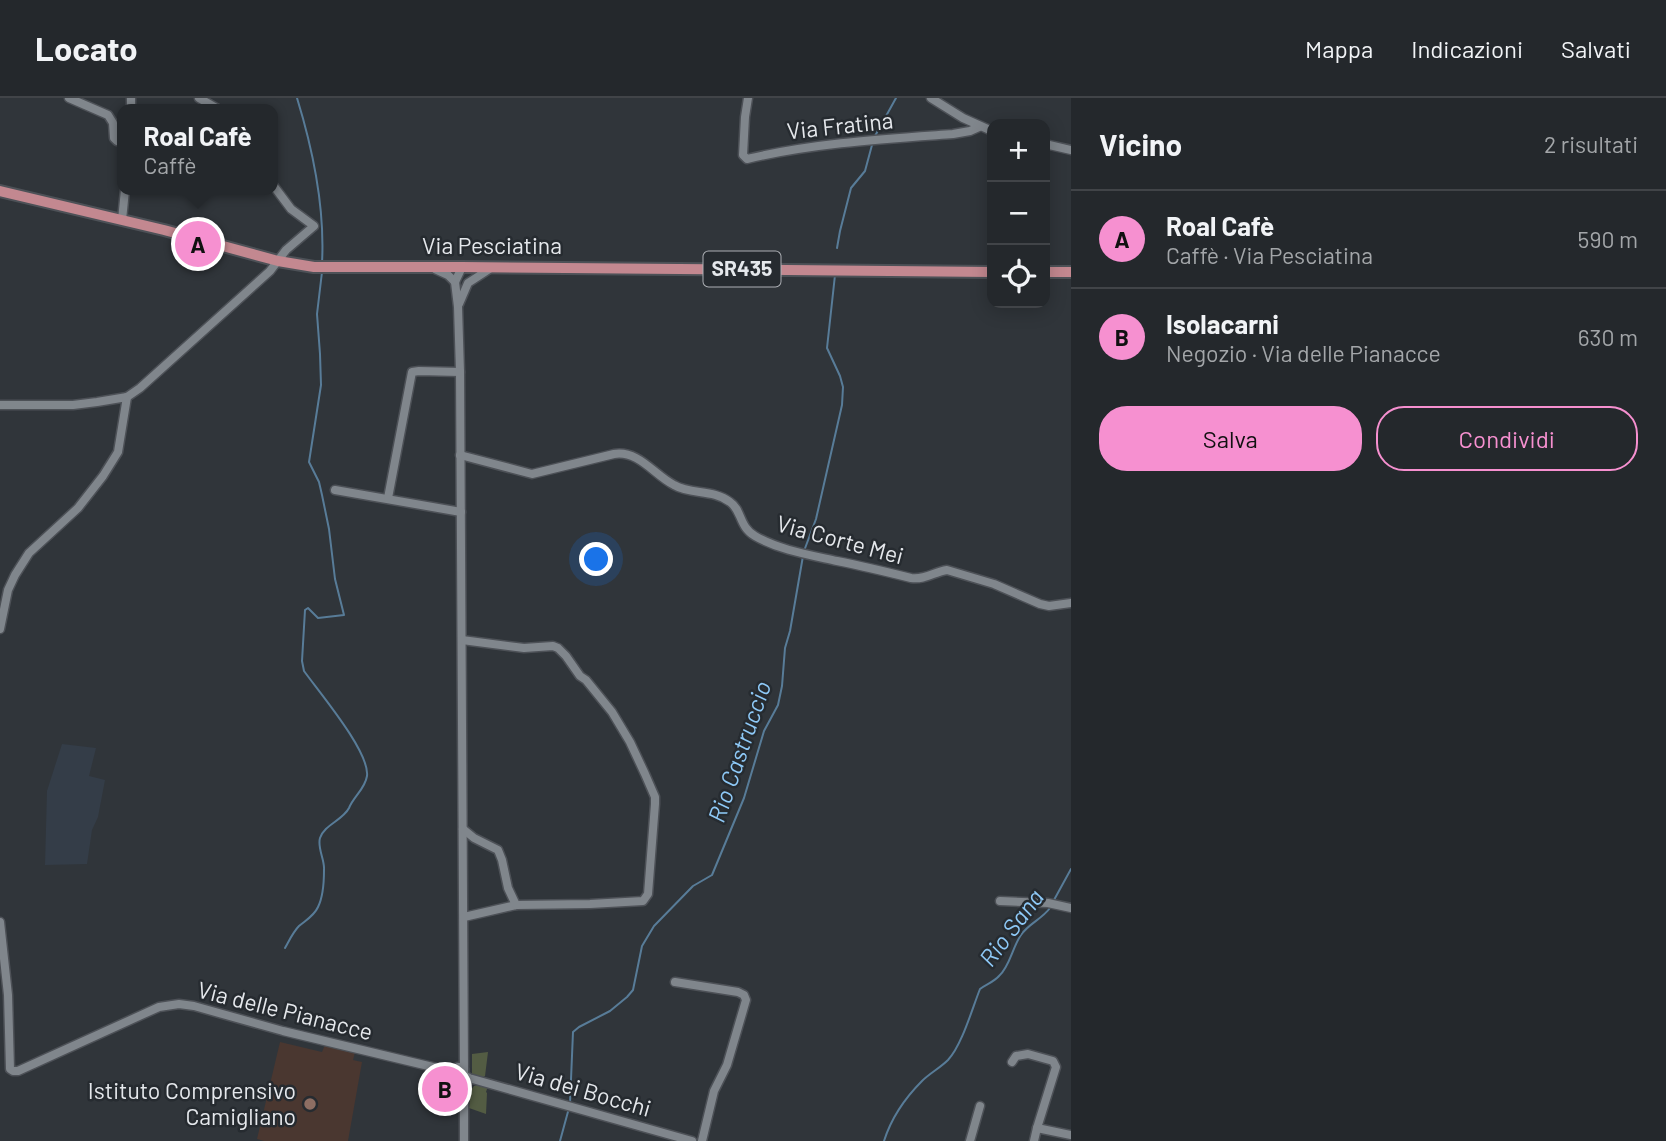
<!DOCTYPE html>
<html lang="it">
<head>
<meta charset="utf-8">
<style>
	body { margin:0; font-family:Barlow,sans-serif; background:#303438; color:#f1f3f6 }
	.controls { position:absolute; right:21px; top:21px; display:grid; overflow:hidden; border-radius:14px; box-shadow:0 4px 18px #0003 }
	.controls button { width:63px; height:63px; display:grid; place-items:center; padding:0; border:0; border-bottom:2px solid #414448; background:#24282c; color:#f1f3f6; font:35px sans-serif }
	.you { position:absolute; left:597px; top:462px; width:24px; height:24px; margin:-18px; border:5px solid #fff; border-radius:50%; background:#1a73e8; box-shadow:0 0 0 10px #1a73e833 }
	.badge { display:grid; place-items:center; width:46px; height:46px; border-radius:50%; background:#f690d0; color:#111; font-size:23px; font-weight:700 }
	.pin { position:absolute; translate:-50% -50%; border:4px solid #fff; box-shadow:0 2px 7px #0006 }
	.popup { position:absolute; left:117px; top:6px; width:161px; height:91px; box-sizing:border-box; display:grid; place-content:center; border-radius:14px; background:#24282c; filter:drop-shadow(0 2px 5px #0005); font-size:23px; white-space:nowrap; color:#a3a6a9 }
	.popup b { font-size:26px; color:#f1f3f6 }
	.popup::after { content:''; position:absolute; left:50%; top:100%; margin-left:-14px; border:14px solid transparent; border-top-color:#24282c }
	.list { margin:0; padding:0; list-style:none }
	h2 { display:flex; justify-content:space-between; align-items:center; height:91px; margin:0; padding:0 28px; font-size:30px }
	h2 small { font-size:23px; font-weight:400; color:#a3a6a9 }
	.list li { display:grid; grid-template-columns:46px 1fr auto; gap:21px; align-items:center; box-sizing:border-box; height:98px; padding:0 28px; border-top:2px solid #414448 }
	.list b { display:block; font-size:26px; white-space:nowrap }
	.list p { margin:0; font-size:23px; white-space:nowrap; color:#a3a6a9 }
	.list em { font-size:23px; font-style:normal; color:#a3a6a9 }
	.actions { display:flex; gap:14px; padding:21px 28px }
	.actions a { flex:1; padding:16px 0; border:2px solid #f690d0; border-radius:28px; text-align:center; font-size:24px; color:#f690d0 }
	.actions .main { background:#f690d0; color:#111 }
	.icon { flex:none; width:38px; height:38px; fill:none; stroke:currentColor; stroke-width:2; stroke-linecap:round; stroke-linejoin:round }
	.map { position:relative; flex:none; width:1071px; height:1043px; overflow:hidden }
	header { display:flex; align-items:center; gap:42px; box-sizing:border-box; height:98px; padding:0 35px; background:#24282c; border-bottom:2px solid #414448 }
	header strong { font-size:33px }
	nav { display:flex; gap:38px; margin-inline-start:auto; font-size:24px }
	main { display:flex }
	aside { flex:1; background:#24282c }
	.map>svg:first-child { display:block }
	.built { fill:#343d48 }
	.education { fill:#4a3730 }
	.green { fill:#535c43 }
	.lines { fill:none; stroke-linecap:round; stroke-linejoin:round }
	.stream { stroke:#587c98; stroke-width:2 }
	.minor-casing { stroke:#4d5157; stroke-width:11 }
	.major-casing { stroke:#4d5157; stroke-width:14 }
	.minor { stroke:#80868c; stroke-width:8 }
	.major { stroke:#c38890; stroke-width:10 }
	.education-dot { fill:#8d6e63; stroke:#262b30; stroke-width:2.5 }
	.labels { text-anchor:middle; stroke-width:5; stroke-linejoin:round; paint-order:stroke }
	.shield { fill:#262b30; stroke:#acafb4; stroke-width:2 }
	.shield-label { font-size:21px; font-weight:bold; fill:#e5e8ec }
	.street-label { font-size:23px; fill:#e5e8ec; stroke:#262b30 }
	.poi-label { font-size:23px; fill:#e5e8ec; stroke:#262b30; text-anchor:end }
	.water-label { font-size:24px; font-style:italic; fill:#8ec9f7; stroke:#262b30 }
</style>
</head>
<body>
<header>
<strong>Locato</strong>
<nav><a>Mappa</a><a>Indicazioni</a><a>Salvati</a></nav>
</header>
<main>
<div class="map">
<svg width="1071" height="1043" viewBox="0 0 1071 1043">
	<rect width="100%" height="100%" fill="#30353a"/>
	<polygon class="built" points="62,646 96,650 89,678 105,682 98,719 92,732 87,766 45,767 47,693"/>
	<polygon class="education" points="280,944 322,954 325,947 355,954 353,962 362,964 348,1043 264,1043 257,1041"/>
	<g class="green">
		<polygon points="488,954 485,978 482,980 472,977 472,956"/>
		<polygon points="481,986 488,988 486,994 487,995 486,1016 469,1010 471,992 474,988"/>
	</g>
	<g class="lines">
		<g class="stream">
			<path d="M297,0C313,52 325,110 322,165"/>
			<polyline points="875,38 896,0"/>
			<polyline points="837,150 840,133 851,90 865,73 872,47"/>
			<polyline points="804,453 816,421 842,307 843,289 840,278 827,250 835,177"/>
			<polyline points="1054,802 1071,771"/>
			<path d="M285,850C289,843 293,834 299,828C306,822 314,818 318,809C323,799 324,783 324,772C325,762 317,750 320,740C324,727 343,722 349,710C354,698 365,691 367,678C370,654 319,594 304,573L302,563L305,512L308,510L318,520L344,517L335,481L329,431L322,397L319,384L309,364L321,287L320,256L317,216L322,174"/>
			<polyline points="570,1005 573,934 579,929 610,913 627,899 633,892 642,848 654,828 693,788 712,777 744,700 764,633 778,607 782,588 785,550 790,533 803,458"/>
			<polyline points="560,1043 569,1010"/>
			<path d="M884,1043C891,1021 906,999 922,983C930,975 940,970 948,962C962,947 972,911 980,891C986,886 994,884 999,878C1010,868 1012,850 1021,837C1028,826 1042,821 1050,810"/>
		</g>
		<g class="minor-casing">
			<g id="minor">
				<polyline points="69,0 108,17 113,25 114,40 117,43 123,44"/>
				<polyline points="199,0 218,11"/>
				<path d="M748,0L745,19L743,57L747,61C814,45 884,41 953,36L970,33L979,29"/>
				<polyline points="931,0 963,20 992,33"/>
				<polyline points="131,11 131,0"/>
				<polyline points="1045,46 1071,52"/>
				<polyline points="122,122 125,92"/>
				<polyline points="462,169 455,184 458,209 460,274 464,974"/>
				<polyline points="435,171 448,177 455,184"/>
				<polyline points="459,206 468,185 491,170"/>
				<polyline points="0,307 73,307 97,304 127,299 140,290 270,173 286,152 314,128 291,111 273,87"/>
				<path d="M460,357L532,376L614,356C639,352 654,377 674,387C691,397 713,391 730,404C742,412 739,429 755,438C779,452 810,457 837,463C862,468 887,474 911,480C925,482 934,474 947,472L994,486L1040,506L1049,508L1071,505"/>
				<polyline points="335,392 461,414"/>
				<polyline points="388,400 412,274 419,273 460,274"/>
				<polyline points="0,531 8,492 15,477 29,455 78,410 103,378 118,354 127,299"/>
				<polyline points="462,542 524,550 553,548 558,550 566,558 580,578 586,582 612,614 630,644 645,676 655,699 655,706 648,796 643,803 590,806 516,807 464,819"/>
				<polyline points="463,731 474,740 498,752 502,762 508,790 516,807"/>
				<polyline points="1000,803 1048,805 1071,810"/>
				<polyline points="0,824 8,897 10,971 13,973 18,973 159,909 179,906 194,908 283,933 437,970 455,978"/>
				<polyline points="675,884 738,894 744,897 746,902 727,967 714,993 702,1043"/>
				<polyline points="1012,964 1016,958 1028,956 1053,963 1056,969 1037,1030 1071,1037"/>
				<polyline points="464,975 464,971 461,969 458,969 454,972 454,975 458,979 464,977 469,980 692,1043"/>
				<polyline points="462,978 466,991 464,998 464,1043"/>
				<polyline points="970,1043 980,1008"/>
				<polyline points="1034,1043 1037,1030"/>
			</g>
		</g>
		<g class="major-casing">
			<g id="major">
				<polyline points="0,93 164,132 278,163 314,169 462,169 992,174"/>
				<polyline points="1045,174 1071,174"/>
			</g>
		</g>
		<use href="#minor" class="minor"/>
		<use href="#major" class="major"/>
	</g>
	<circle class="education-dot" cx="310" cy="1006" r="7"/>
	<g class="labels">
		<rect class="shield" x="703.5" y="153.5" width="77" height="35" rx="5"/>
		<g class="shield-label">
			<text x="742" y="178">SR435</text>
		</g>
		<g class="street-label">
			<text transform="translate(840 28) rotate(-6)" y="8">Via Fratina</text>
			<text x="492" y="156">Via Pesciatina</text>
			<text transform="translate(840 442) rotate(15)" y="8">Via Corte Mei</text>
			<text transform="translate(285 913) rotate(14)" y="8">Via delle Pianacce</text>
			<text transform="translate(583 992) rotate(16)" y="8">Via dei Bocchi</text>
		</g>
		<g class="poi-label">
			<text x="296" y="1001">Istituto Comprensivo<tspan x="296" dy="26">Camigliano</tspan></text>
		</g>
		<g class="water-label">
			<text transform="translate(740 654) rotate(-71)" y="8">Rio Castruccio</text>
			<text transform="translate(1012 830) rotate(-53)" y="8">Rio Sana</text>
		</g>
	</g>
</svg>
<div class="controls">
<button>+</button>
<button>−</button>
<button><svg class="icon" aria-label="locate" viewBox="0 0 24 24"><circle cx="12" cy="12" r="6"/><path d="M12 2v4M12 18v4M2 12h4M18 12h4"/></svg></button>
</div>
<div class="you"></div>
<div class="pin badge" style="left:198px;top:146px">A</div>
<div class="popup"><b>Roal Cafè</b>Caffè</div>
<div class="pin badge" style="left:445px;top:991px">B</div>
</div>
<aside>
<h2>Vicino<small>2 risultati</small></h2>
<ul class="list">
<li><span class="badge">A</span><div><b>Roal Cafè</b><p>Caffè · Via Pesciatina</p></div><em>590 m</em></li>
<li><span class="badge">B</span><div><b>Isolacarni</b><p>Negozio · Via delle Pianacce</p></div><em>630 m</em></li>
</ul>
<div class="actions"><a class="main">Salva</a><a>Condividi</a></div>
</aside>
</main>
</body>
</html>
